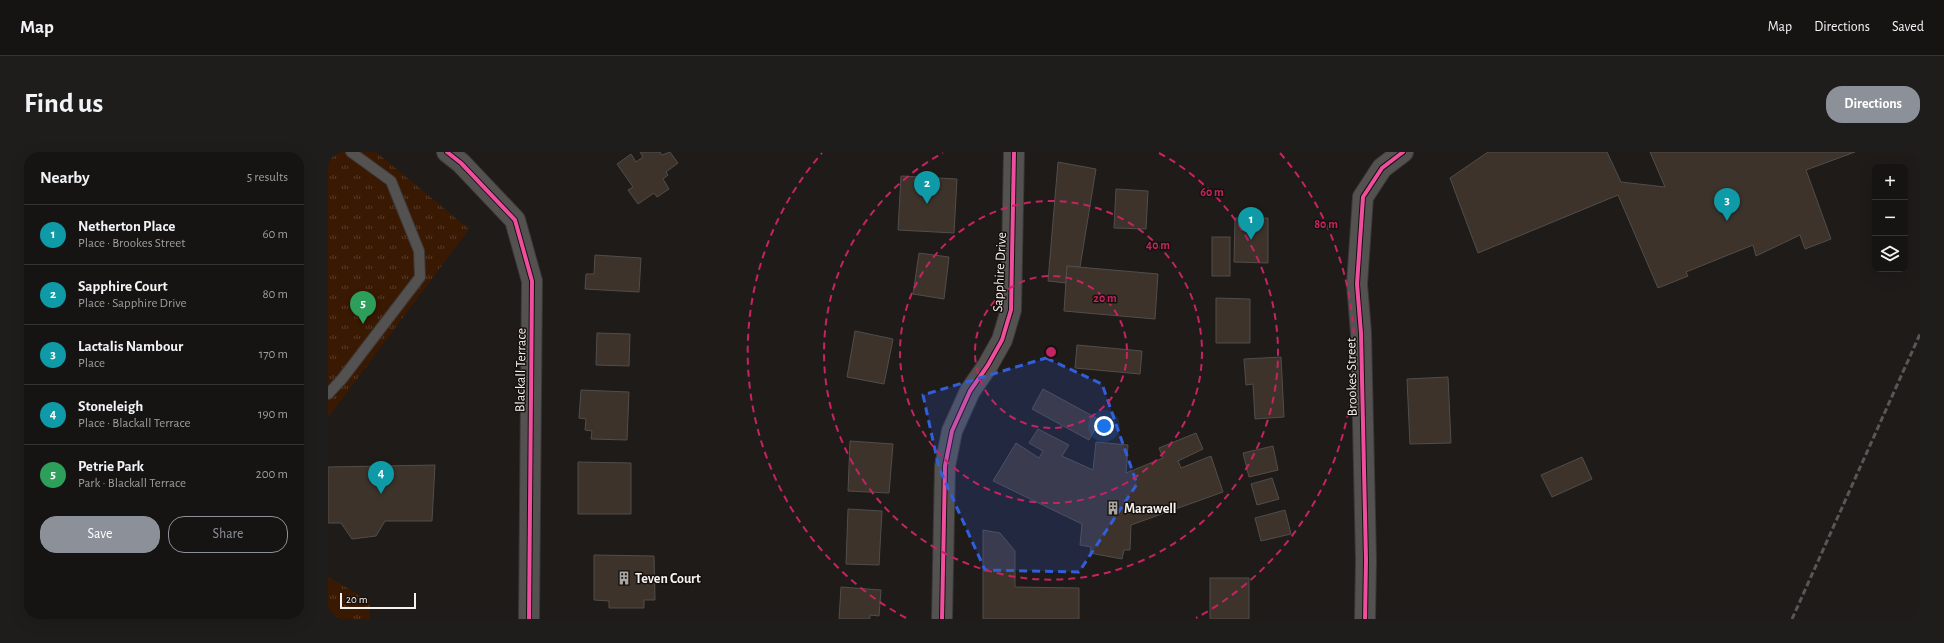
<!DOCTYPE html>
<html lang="en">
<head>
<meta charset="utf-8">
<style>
	body { margin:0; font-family:"Alegreya Sans",sans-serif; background:#1f1d1c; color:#f1f3f6 }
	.controls { position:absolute; right:12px; top:12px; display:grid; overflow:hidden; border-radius:8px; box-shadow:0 4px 16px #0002 }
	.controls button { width:36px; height:36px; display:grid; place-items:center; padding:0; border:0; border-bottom:1px solid #353333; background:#161413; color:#f1f3f6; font:20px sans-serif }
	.scale { position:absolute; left:12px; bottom:10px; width:76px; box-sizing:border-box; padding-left:4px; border:2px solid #f5f1ee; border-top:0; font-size:11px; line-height:14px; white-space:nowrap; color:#f5f1ee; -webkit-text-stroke:3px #17110e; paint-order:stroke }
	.you { position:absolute; left:776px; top:274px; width:14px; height:14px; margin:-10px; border:3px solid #fff; border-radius:50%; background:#1a73e8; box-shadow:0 0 0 6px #1a73e833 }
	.badge { display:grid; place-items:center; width:26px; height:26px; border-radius:50%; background:#8c9099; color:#fff; font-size:13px; font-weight:700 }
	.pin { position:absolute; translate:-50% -33px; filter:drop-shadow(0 1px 2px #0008) }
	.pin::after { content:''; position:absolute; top:21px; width:14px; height:12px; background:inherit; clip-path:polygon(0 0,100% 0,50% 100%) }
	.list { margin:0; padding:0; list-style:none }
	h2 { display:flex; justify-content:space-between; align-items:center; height:52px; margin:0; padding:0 16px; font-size:17px }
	h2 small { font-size:13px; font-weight:400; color:#9e9ea0 }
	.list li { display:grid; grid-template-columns:26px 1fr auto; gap:12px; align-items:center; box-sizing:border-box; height:60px; padding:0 16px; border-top:1px solid #353333 }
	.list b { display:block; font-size:15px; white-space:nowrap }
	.list p { margin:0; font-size:13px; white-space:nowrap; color:#9e9ea0 }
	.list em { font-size:13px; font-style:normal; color:#9e9ea0 }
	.actions { display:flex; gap:8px; padding:12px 16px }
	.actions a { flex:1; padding:9px 0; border:1px solid #8c9099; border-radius:16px; text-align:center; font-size:14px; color:#8c9099 }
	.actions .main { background:#8c9099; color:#fff }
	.icon { flex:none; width:22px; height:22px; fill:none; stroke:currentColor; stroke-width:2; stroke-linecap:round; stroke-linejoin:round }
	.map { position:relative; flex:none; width:1592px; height:467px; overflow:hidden; border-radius:16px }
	header { display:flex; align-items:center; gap:24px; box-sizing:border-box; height:56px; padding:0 20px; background:#161413; border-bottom:1px solid #353333 }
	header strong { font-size:19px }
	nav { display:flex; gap:22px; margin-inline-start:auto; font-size:14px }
	.intro { display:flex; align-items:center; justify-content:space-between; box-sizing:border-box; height:96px; padding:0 24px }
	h1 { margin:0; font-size:28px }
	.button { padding:10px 18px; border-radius:16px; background:#8c9099; color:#fff; font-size:14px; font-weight:700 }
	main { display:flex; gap:24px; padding:0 24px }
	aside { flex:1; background:#161413; border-radius:16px; box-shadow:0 4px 16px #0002 }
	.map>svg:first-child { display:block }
	.park { fill:url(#park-tufts) }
	.building { fill:#3d332b; stroke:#504d4b }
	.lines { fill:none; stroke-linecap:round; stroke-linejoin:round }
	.service-casing { stroke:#3b3837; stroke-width:12 }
	.minor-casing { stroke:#3b3837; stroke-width:22 }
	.service { stroke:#545251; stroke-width:10 }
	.minor { stroke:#545251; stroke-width:20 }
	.rail { stroke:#5a5655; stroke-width:3; stroke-dasharray:6 3; stroke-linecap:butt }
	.cycleway-casing { stroke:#17110e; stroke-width:6 }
	.cycleway { stroke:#ef4d9e; stroke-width:4 }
	.marked { fill:#335eda; fill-opacity:0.2; stroke:#335eda; stroke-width:3; stroke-dasharray:8 5; stroke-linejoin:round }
	.ring { fill:none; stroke:#c52362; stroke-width:2; stroke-dasharray:7 5 }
	.labels { text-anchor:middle; stroke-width:3; stroke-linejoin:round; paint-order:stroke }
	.street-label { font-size:14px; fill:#f5f1ee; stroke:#17110e }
	.poi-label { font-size:14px; font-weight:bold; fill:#f5f1ee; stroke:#17110e; text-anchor:start }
	.centre { fill:#c52362; stroke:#17110e; stroke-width:2 }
	.ring-label { font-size:12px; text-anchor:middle; font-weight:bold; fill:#c52362; stroke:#17110e; stroke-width:3; stroke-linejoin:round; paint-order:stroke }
</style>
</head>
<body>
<header>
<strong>Map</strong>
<nav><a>Map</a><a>Directions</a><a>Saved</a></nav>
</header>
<div class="intro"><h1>Find us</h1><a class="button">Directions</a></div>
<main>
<aside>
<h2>Nearby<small>5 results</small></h2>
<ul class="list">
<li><span class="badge" style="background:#0f9aa8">1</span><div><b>Netherton Place</b><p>Place · Brookes Street</p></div><em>60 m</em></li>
<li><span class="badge" style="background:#0f9aa8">2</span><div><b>Sapphire Court</b><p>Place · Sapphire Drive</p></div><em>80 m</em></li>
<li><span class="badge" style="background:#0f9aa8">3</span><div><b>Lactalis Nambour</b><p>Place</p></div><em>170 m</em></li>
<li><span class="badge" style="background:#0f9aa8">4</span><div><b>Stoneleigh</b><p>Place · Blackall Terrace</p></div><em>190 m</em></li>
<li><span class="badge" style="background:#2e9e5b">5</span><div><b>Petrie Park</b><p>Park · Blackall Terrace</p></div><em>200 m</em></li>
</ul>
<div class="actions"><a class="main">Save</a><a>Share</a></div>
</aside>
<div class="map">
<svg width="1592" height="467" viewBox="0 0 1592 467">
	<defs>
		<pattern id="park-tufts" width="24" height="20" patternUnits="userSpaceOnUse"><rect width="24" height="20" fill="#3a1903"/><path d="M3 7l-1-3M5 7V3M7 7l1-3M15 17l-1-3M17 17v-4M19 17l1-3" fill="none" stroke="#573b28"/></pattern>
	</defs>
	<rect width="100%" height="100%" fill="#1e1b19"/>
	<g class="park">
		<polygon points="0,0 48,0 141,77 0,266"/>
		<polygon points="0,425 42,449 42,467 0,467"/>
	</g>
	<g class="building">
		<polygon points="312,0 332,0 334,3 342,0 350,11 338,20 340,23 335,27 341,37 329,45 326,41 310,52 300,38 305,35 289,12 303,2 308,10 315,5"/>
		<polygon points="1160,0 1279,0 1293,30 1337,35 1322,0 1527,0 1478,18 1503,87 1477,97 1472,83 1428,104 1425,93 1358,120 1360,124 1330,136 1290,43 1150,101 1122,26"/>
		<polygon points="730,10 768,17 752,115 739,114 738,131 720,129"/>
		<polygon points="573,24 629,27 626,81 570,78"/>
		<polygon points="788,37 820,39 818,77 786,76"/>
		<polygon points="907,66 940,66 940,111 906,110"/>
		<rect x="884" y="85" width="18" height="39"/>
		<polygon points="591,101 621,105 616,147 585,142"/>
		<polygon points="267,103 313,106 311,140 257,137 258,122 266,122"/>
		<polygon points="739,114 830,122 827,167 736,159"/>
		<polygon points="888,146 922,147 922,191 888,191"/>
		<polygon points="527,179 565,187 556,232 519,225"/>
		<polygon points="269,181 302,182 301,214 268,213"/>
		<polygon points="749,193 814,199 812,222 747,216"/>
		<polygon points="953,205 956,265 927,267 925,232 918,233 916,207"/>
		<polygon points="1120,225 1123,291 1082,292 1079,227"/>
		<polygon points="715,237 772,268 761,288 704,257"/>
		<polygon points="253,238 301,240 299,288 263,287 264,279 257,278 258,267 251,266"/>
		<polygon points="710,277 741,293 734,304 765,318 768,290 800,293 798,321 835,306 831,296 868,281 875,297 850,309 853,316 883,304 895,340 803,373 802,398 796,398 794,407 762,401 763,395 752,393 754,372 665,329 688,291 711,306 715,299 701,291"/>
		<polygon points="522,289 565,292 561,341 520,339"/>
		<polygon points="945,294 950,318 921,325 915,301"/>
		<polygon points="1254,305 1264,327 1224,345 1213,323"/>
		<polygon points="250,310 303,311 303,362 250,362"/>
		<polygon points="107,313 104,369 57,369 48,384 24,387 13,371 0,371 0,315"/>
		<polygon points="944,326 951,347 929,353 923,332"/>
		<polygon points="520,357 554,359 551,413 518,412"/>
		<polygon points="957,358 963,382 933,389 927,366"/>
		<polygon points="655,378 672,381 687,399 687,435 751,436 751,467 655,467"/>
		<polygon points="266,403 326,404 327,448 316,448 316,456 281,456 281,449 266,448"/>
		<rect x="882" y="426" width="39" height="41"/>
		<polygon points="513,435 553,438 551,464 542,463 542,467 511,467"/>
	</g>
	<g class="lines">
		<g class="service-casing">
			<polyline id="service" points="0,242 14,227 92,125 91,99 63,29 23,0"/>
		</g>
		<g class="minor-casing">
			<g id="minor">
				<polyline points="119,0 133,11 187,68 204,129 201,467"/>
				<polyline points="614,467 617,314 624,279 642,239 660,213 674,188 683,158 686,0"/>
				<polyline points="1037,467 1038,408 1033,181 1029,132 1035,45 1054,16 1075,0"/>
			</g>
		</g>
		<use href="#service" class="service"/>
		<use href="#minor" class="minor"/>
		<polyline class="rail" points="1464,467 1592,182"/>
		<g class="cycleway-casing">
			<g id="cycleway">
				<polyline points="119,0 133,11 187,68 204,129 201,467"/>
				<polyline points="614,467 617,314 624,279 642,239 660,213 674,188 683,158 686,0"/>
				<polyline points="1037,467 1038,408 1033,181 1029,132 1035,45 1054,16 1075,0"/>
			</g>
		</g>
		<use href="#cycleway" class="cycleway"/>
	</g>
	<path class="marked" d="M718,206L774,232L809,332L751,420L657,418L611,316L595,243Z"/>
	<g class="ring">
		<circle cx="723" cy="200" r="76"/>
		<circle cx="723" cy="200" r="151"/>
		<path d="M831 1A227 227 0 1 1 615 1"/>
		<path d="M578 466A303 303 0 0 1 494 1M952 1A303 303 0 0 1 868 466"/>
	</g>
	<defs>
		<g id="building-bare" transform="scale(1.08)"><path d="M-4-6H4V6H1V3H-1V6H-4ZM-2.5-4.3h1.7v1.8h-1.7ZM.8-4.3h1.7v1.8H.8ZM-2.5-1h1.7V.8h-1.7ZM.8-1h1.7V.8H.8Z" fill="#aaa6a3" stroke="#17110e" stroke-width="2.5" paint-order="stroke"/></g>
	</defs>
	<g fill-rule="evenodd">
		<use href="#building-bare" x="785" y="356"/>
		<use href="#building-bare" x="296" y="426"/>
	</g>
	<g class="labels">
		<g class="street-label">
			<text transform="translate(671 120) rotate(-87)" y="5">Sapphire Drive</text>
			<text transform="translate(192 218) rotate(-89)" y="5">Blackall Terrace</text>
			<text transform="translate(1023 225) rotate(-91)" y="5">Brookes Street</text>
		</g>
		<g class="poi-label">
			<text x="796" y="361">Marawell</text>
			<text x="307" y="431">Teven Court</text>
		</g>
	</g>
	<circle cx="723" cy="200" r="6" class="centre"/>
	<g class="ring-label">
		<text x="884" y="44">60 m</text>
		<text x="998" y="76">80 m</text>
		<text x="830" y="97">40 m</text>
		<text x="777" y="150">20 m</text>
	</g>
</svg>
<div class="controls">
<button>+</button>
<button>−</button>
<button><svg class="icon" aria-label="layers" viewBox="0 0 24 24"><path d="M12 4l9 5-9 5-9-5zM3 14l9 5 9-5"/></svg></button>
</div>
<div class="scale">20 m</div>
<div class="you"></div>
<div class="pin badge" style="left:923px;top:88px;background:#0f9aa8">1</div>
<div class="pin badge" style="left:599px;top:52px;background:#0f9aa8">2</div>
<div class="pin badge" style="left:1399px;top:69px;background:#0f9aa8">3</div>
<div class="pin badge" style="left:53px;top:342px;background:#0f9aa8">4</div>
<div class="pin badge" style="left:35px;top:172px;background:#2e9e5b">5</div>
</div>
</main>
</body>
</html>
